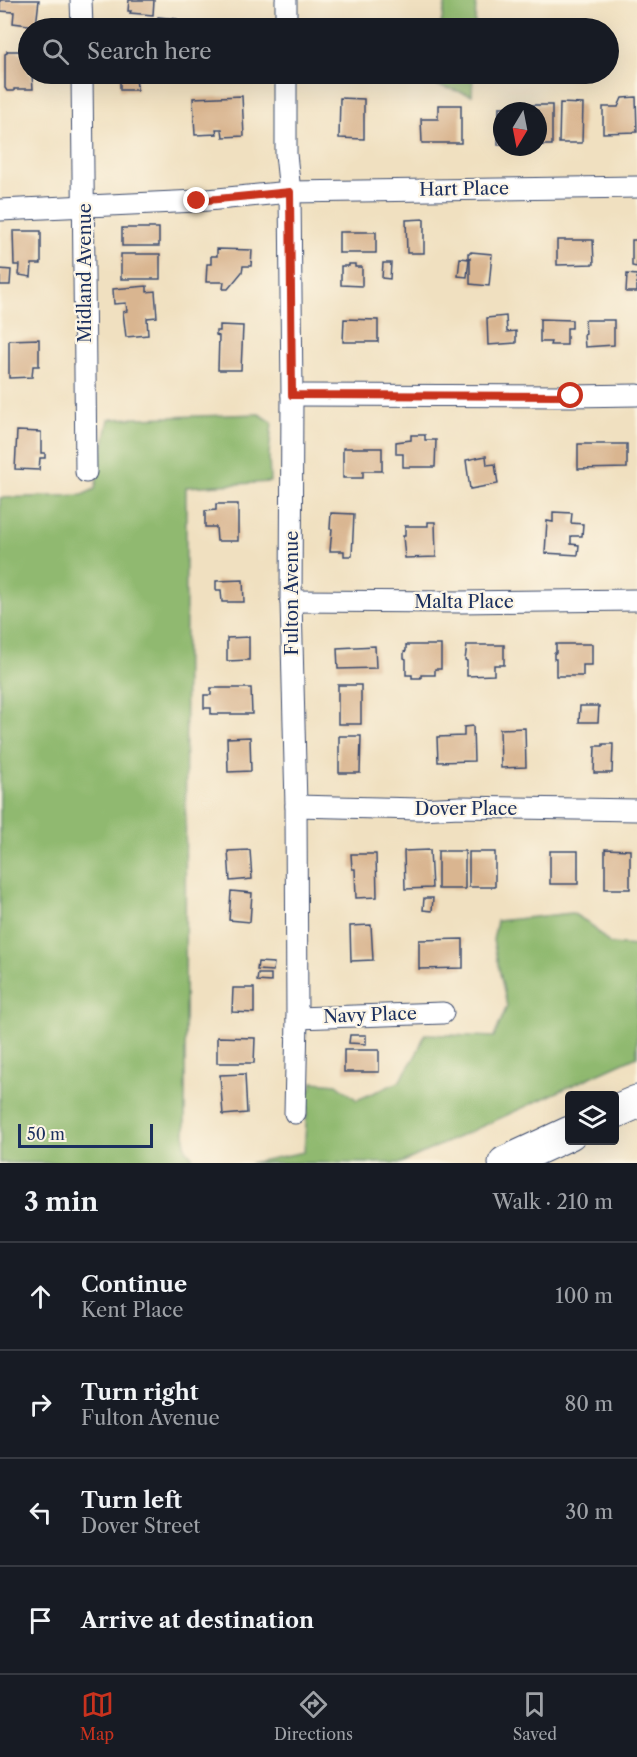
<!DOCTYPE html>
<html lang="en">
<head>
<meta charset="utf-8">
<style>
	body { margin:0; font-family:"Libre Caslon Text",serif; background:#242831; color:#f1f3f6 }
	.controls { position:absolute; right:18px; bottom:18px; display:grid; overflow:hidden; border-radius:6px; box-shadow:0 6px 24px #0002 }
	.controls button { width:54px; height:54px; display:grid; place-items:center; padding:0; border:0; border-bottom:2px solid #363941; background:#171b24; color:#f1f3f6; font:30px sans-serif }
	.compass { position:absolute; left:493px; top:102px; width:54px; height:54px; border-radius:50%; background:#171b24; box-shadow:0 6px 24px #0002; rotate:190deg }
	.scale { position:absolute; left:18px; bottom:15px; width:135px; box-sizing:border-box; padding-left:6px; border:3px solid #1b2f5e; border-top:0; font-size:16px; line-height:21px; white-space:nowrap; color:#1b2f5e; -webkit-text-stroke:4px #fcf5e5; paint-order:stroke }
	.stop { position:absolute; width:18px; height:18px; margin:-14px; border:4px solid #c8321e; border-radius:50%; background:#fff }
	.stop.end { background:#c8321e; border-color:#fff; box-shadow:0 2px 6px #0008 }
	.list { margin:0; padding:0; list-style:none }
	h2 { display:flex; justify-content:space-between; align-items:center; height:78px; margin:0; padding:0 24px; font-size:26px }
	h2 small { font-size:20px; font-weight:400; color:#9ea1a6 }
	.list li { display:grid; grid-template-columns:39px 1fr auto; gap:18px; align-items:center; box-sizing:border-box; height:108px; padding:0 24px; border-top:2px solid #363941 }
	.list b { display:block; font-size:22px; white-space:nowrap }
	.list p { margin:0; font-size:20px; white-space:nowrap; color:#9ea1a6 }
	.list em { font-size:20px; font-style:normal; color:#9ea1a6 }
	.icon { flex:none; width:33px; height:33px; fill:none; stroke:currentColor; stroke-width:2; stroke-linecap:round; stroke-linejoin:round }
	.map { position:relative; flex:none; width:637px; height:1163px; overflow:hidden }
	.search { position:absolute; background:#171b24; box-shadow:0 6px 24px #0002; left:18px; right:18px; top:18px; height:66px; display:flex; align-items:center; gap:15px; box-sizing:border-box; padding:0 21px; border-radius:33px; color:#9ea1a6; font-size:22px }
	.sheet { height:510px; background:#171b24 }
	nav { display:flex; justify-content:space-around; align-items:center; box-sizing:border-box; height:84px; border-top:2px solid #363941; background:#171b24; font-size:16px; color:#9ea1a6 }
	nav a { display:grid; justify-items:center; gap:3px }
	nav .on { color:#c8321e }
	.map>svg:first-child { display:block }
	.forest { fill:#90b96f; stroke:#567466; stroke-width:1.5 }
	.building { fill:#d9b590 }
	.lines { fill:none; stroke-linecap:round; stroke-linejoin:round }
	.street-casing { stroke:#3b4a6d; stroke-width:23 }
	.highway-casing { stroke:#3b4a6d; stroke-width:35 }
	.street { stroke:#fff; stroke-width:21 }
	.highway { stroke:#fff; stroke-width:33 }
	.route { stroke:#c8321e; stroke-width:8 }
	.labels { text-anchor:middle; stroke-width:4.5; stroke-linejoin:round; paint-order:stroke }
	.street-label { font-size:18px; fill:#1b2f5e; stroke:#fcf5e5 }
</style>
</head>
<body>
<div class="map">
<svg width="637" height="1163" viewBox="0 0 637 1163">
	<rect width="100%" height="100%" fill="#fcf5e5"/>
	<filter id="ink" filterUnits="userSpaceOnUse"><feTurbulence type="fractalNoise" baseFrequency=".0167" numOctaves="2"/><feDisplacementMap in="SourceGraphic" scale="12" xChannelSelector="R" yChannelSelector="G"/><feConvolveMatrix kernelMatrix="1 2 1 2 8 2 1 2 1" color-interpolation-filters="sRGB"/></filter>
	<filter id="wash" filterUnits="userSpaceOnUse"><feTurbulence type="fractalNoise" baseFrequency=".008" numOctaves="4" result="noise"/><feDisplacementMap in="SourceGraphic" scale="24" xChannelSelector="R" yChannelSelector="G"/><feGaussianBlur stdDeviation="1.35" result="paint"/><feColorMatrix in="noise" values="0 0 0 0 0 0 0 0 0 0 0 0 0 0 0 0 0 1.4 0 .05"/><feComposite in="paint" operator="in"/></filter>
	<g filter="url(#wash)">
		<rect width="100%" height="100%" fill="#f0e0c0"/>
		<g class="forest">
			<polygon points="476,0 475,28 440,28 446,1"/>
			<polygon points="430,74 473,74 472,95 428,83"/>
			<polygon points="259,414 272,422 269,455 270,482 186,487 185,1147 196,1163 0,1163 0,498 82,495 95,489 109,419"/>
			<polygon points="572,913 589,923 610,944 637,946 637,1056 401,1163 250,1163 304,1152 308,1096 313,1082 337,1084 357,1100 399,1082 416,1055 425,1034 494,1037 507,1006 493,940 497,921"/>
		</g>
		<g id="blocks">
			<g class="building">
				<polygon points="0,0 39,0 36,26 13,23 14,12 0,11"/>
				<polygon points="129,0 154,0 153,15 130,13 131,11 128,11"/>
				<polygon points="158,17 177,19 176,28 157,28"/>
				<polygon points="238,22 238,28 205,28 205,23"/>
				<rect x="541" y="24" width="34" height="4"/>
				<polygon points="7,51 19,51 21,54 28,54 28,74 32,74 33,89 14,89 14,91 7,91 5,88 5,54 7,53"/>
				<polygon points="120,74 136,74 137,90 120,90"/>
				<polygon points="242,96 244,136 223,137 222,129 216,129 217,134 195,135 193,98"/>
				<polygon points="636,97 637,132 603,133 603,107 618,107 622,98"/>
				<polygon points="340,98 364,99 364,139 339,138"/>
				<polygon points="560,103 583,104 582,143 559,143"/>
				<polygon points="438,105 461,105 461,143 422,143 421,119 438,119"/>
				<polygon points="528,105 552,105 552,145 538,145 538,111 528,111"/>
				<polygon points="499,107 523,107 523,111 502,111 502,145 498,145"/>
				<polygon points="424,219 424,253 407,253 406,220"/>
				<rect x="122" y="228" width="37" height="18"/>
				<polygon points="13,231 41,231 41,264 32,264 31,277 19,275 20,265 14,265"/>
				<rect x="339" y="232" width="37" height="21"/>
				<polygon points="557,240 593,240 594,264 557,265"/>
				<polygon points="632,240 637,240 637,267 632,266"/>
				<polygon points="217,249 252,250 251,266 243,266 242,272 228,289 223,289 224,282 206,282 207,264 211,264 211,256 217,256"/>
				<polygon points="471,252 492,254 489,286 470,284 470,258 468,258 468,253 471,253"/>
				<rect x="121" y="254" width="39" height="25"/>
				<polygon points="460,258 469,259 467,277 458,276"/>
				<polygon points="383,263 391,263 390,279 382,278"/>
				<polygon points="349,264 355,264 355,267 362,267 362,286 341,285 341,266 349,266"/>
				<polygon points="0,269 11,270 10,285 0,285"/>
				<polygon points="627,274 637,275 637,292 626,292"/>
				<polygon points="147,286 147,292 155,291 157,317 147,318 148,335 126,337 123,312 127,311 126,303 114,304 113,289"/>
				<polygon points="506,316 507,332 516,331 516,343 488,345 487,318"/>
				<polygon points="344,319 378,320 378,342 343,342"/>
				<polygon points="540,319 572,320 572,328 567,328 567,345 550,345 551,342 540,342"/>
				<polygon points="585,320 614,320 614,345 585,347 584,335 586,334"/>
				<polygon points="220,325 243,326 241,370 218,370 219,336 216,335 216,331 220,331"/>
				<polygon points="39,339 39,366 33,366 32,377 9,378 9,340"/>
				<polygon points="17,431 41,432 41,453 45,453 45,458 40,458 39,470 15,469"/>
				<polygon points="411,435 425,435 425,440 436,440 435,467 403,467 403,454 396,454 396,442 411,440"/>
				<polygon points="578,444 627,444 627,468 578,469"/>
				<polygon points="343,448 382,448 382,471 363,471 363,478 343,478"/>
				<polygon points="486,456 487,465 495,464 498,484 470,489 466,460"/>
				<polygon points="216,504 238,504 238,541 217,541 216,527 205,527 205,511 216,510"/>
				<polygon points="553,512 572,513 571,523 583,524 582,536 571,536 571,544 579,545 578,555 545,553 547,521 553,522"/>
				<polygon points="331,513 354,514 352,556 344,556 344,551 330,551 332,529 330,529"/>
				<polygon points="428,522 435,522 436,557 405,558 403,536 405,536 405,526 428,526"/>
				<polygon points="243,580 244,602 222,602 221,590 216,590 216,581"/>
				<polygon points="249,637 249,660 227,661 227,638"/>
				<polygon points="556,644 592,644 592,665 583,665 583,676 556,676 556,659 554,659 554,653 556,653"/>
				<polygon points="406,645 441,645 441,669 435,669 435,675 421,675 421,678 412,678 412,675 406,675 406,659 404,658 404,652 406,651"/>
				<polygon points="467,645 504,645 504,665 494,665 494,675 467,676 467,661 465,660"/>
				<polygon points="375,646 376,668 338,669 337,648"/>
				<rect x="338" y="685" width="23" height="39"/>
				<polygon points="211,688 251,688 252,714 211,714 211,708 204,708 204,695 211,695"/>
				<polygon points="580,706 599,706 598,722 579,722"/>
				<polygon points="473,726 474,761 438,762 437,737 464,736 464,727"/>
				<polygon points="525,728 526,767 501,768 500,729"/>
				<polygon points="339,736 361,736 360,773 339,773"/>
				<polygon points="250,737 251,771 228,772 227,738"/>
				<polygon points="603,744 613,744 612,773 594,773 595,746 603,746"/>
				<polygon points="605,849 630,850 630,889 605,889"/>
				<polygon points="250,850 252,879 230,881 228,851"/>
				<polygon points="430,850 432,888 405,889 404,851"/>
				<rect x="438" y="851" width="27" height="38"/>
				<rect x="550" y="851" width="28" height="33"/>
				<rect x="469" y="852" width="26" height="35"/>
				<polygon points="351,854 376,854 377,897 356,898 355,869 352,869"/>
				<polygon points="231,891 252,893 250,922 229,920"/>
				<polygon points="424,898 433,898 432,911 423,910"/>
				<polygon points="371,925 373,960 351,961 350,926"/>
				<polygon points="463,939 463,968 419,969 419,940"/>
				<polygon points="258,962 274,963 273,971 257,970"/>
				<polygon points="258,974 271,974 271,982 257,981"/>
				<polygon points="233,988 254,988 254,1013 232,1012"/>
				<polygon points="350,1035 366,1035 366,1044 349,1043"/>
				<polygon points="217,1037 255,1038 254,1063 217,1063"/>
				<rect x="344" y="1050" width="35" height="22"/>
				<polygon points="245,1074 247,1113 223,1115 220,1075"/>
			</g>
		</g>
	</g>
	<g filter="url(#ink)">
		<use href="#blocks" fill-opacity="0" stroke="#3b4a6d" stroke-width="1.5"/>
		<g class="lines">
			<g class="street-casing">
				<g id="street">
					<polyline points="81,0 82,28"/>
					<polyline points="286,28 286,0"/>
					<polyline points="82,74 86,472"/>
					<polyline points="286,74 286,154 290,192 292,395 291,601 296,806 297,1018 295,1113"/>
					<polyline points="0,210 197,201 290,192 637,187"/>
					<polyline points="292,395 571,396 637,395"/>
					<polyline points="291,601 461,602 637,600"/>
					<polyline points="296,806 419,809 460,807 637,810"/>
					<polyline points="297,1018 443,1013"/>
				</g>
			</g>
			<g class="highway-casing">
				<g id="highway">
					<polyline points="614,1112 637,1102"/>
					<polyline points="505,1163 570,1133"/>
				</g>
			</g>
			<use href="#street" class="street"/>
			<use href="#highway" class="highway"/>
		</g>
	</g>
	<g class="lines" filter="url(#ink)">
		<polyline class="route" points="197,201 290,192 292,395 571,396"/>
	</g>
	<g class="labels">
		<g class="street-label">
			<text transform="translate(464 189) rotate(-1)" y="6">Hart Place</text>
			<text transform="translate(85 273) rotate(-90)" y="6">Midland Avenue</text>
			<text transform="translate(292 593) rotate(-90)" y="6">Fulton Avenue</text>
			<text x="464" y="608">Malta Place</text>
			<text x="466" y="815">Dover Place</text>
			<text transform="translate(370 1015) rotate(-2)" y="6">Navy Place</text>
		</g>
	</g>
</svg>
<div class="controls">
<button><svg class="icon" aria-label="layers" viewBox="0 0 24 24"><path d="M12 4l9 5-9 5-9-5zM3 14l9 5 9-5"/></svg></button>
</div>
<svg class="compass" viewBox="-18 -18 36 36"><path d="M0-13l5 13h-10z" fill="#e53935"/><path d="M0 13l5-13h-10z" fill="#9ea1a6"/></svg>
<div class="scale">50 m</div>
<div class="stop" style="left:571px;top:396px"></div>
<div class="stop end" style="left:197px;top:201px"></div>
<div class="search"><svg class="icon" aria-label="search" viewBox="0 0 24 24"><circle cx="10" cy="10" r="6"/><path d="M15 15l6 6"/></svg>Search here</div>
</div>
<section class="sheet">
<h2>3 min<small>Walk · 210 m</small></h2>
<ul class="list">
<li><svg class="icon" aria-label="ahead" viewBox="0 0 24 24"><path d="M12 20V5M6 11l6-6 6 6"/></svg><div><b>Continue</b><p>Kent Place</p></div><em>100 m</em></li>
<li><svg class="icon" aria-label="right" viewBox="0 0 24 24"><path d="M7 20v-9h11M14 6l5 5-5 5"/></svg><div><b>Turn right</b><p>Fulton Avenue</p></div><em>80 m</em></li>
<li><svg class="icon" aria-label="left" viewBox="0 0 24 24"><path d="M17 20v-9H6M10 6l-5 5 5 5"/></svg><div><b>Turn left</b><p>Dover Street</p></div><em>30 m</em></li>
<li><svg class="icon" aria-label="arrive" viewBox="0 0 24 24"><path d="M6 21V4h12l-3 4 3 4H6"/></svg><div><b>Arrive at destination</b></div></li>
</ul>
</section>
<nav>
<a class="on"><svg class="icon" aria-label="map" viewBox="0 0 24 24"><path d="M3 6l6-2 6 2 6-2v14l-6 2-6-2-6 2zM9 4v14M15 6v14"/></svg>Map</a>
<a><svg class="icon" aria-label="directions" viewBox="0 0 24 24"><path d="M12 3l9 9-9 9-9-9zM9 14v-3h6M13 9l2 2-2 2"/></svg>Directions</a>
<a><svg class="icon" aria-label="saved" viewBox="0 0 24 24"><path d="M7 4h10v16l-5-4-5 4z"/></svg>Saved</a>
</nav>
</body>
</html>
